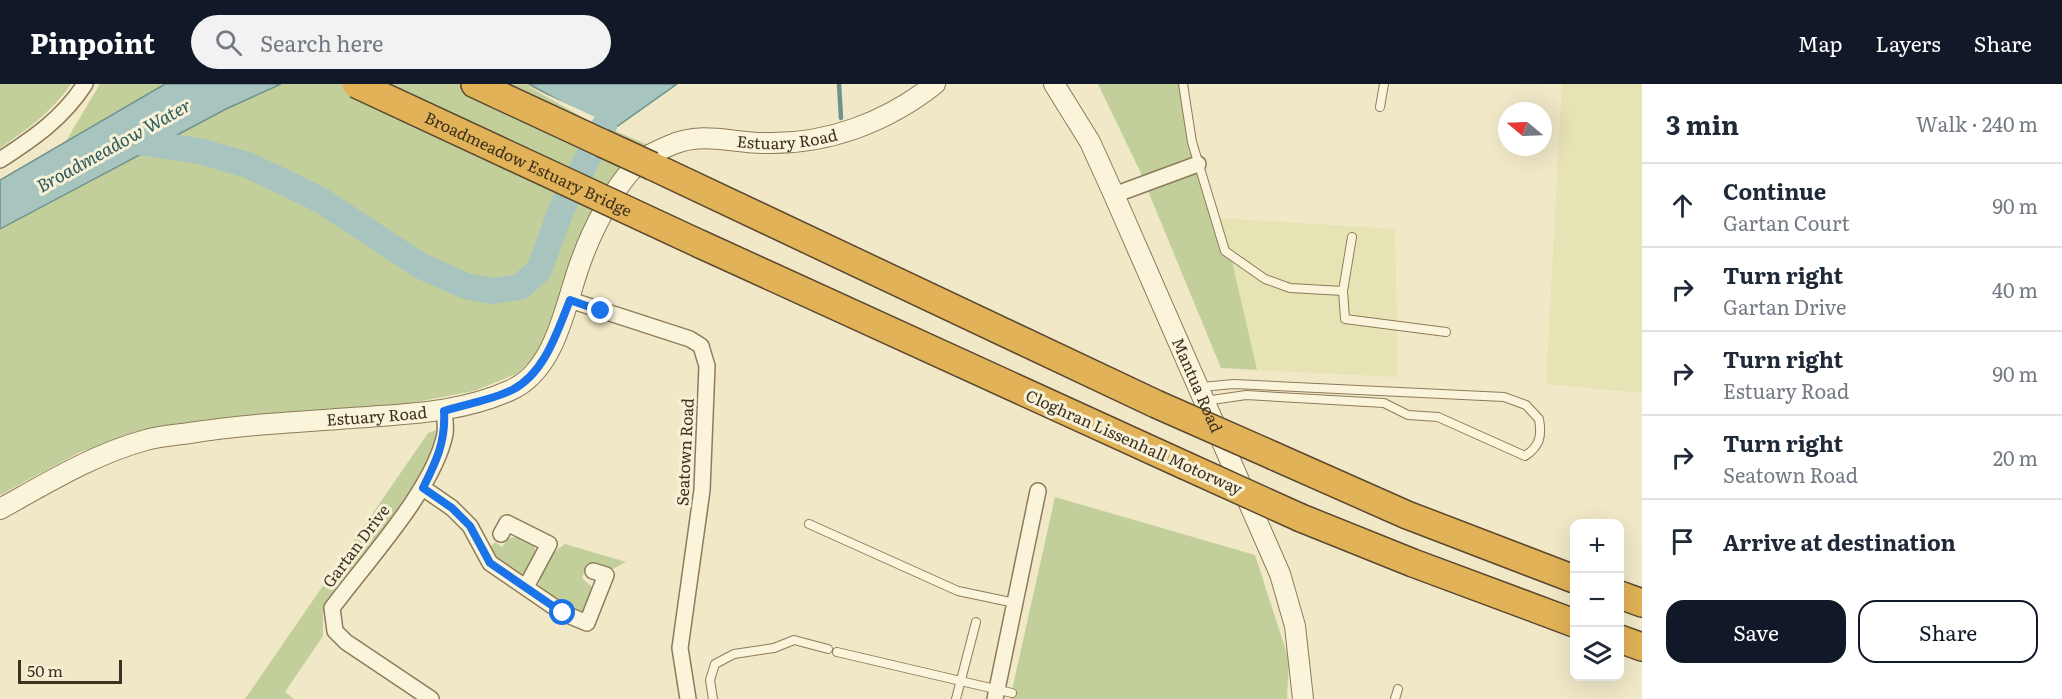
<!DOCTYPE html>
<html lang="en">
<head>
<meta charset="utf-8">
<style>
	body { margin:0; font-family:Literata,serif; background:#f2f2f3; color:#1f2937 }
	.controls { position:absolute; right:18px; bottom:18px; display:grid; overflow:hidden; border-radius:12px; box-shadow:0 6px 24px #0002 }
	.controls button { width:54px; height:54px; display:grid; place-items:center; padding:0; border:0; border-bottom:2px solid #e0e1e3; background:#fff; color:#1f2937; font:30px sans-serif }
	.compass { position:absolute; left:1498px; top:18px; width:54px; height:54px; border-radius:50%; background:#fff; box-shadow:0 6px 24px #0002; rotate:289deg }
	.scale { position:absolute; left:18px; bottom:15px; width:104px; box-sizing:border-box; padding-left:6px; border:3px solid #3d3120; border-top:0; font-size:16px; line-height:21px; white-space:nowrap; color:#3d3120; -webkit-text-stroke:4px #f7f1d7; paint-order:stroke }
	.stop { position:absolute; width:18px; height:18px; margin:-14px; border:4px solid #1a73e8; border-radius:50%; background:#fff }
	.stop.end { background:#1a73e8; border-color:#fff; box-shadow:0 2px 6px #0008 }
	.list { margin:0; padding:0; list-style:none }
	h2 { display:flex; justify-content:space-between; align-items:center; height:78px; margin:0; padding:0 24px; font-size:26px }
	h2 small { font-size:20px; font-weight:400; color:#747a83 }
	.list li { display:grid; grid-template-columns:39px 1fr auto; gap:18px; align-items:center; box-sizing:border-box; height:84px; padding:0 24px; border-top:2px solid #e0e1e3 }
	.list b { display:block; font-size:22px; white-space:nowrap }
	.list p { margin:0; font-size:20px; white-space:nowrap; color:#747a83 }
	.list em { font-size:20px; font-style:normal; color:#747a83 }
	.actions { display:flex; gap:12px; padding:18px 24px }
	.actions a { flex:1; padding:14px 0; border:2px solid #111827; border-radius:18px; text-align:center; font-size:21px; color:#111827 }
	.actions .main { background:#111827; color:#fff }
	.icon { flex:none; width:33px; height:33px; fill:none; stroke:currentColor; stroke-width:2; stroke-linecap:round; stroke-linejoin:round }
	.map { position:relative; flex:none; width:1642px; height:615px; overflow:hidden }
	header { display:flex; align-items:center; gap:36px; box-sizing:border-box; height:84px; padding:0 30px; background:#111827; color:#fff }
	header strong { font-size:28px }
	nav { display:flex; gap:33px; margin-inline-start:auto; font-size:21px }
	.search { width:420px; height:54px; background:#f2f2f3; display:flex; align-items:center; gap:15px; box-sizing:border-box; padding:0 21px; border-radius:33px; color:#747a83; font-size:22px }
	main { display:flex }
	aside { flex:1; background:#fff }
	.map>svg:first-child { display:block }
	.farmland { fill:#e6e3b4 }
	.green { fill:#c3cf9a }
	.water { fill:#a8c4bf; stroke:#6e938e; stroke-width:1.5 }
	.pier { fill:#f0e8c7 }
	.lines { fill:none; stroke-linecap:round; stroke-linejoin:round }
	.stream { stroke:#6e938e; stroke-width:4.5 }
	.river { stroke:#a8c4bf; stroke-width:26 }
	.service-casing { stroke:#8d7b5b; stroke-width:10 }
	.minor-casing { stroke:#8d7b5b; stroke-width:18 }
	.tertiary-casing { stroke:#8d7b5b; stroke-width:22 }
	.motorway-casing { stroke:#5b482f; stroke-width:30 }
	.service { stroke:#faf4db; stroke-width:8 }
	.minor { stroke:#faf4db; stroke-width:15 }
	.tertiary { stroke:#faf4db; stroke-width:20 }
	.motorway { stroke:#e1b257; stroke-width:27 }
	.motorway-bridge-casing { stroke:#5b482f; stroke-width:30; stroke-linecap:butt }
	.motorway-bridge { stroke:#e1b257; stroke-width:27 }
	.route { stroke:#1a73e8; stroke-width:8 }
	.labels { text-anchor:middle; stroke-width:6; stroke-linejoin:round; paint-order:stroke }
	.street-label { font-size:16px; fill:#3d3120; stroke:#f7f1d7 }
	.water-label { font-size:18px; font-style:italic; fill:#2e5b5d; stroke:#f7f1d7 }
</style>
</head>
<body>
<header>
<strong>Pinpoint</strong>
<div class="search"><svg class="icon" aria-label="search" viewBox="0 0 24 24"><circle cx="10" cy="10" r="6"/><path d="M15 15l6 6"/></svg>Search here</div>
<nav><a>Map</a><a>Layers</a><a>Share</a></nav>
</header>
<main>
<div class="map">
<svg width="1642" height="615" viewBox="0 0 1642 615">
	<rect width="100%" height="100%" fill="#f0e8c7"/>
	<g class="farmland">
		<polygon points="1562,0 1642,0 1642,309 1546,300"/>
		<polygon points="1216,134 1395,145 1398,293 1257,286 1232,177"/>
	</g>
	<g class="green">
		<path d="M0,0H71C53,27 26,46 0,64Z"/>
		<polygon points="100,0 165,0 66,57"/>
		<polygon points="281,0 529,0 604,42 648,61 588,134 555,230 537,270 516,290 474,307 400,321 155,348 80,368 0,411 0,145 226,25"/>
		<polygon points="1098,0 1182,0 1193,68 1232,177 1257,286 1221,284 1139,85"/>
		<path d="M437,346C434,390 352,489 323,529V552L285,608L294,615H245L428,349Z"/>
		<polygon points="1055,413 1255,471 1289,576 1287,615 1010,615"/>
		<polygon points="518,453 533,460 537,470 526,488 520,491 505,485 488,465 495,458 502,463 508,454"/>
		<path d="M565,460L626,478L611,486L587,479L582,494L594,505L584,530H576L539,504C539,486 550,470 565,460Z"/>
	</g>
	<g class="water">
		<polygon points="165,0 281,0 226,25 0,145 0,96"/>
		<polygon points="529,0 677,0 612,46"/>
	</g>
	<polygon class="pier" points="526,1 619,44 610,49"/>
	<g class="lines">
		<polyline class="stream" points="839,0 841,34"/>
		<polyline class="river" points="124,56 199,67 248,81 319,115 421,182 466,202 492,207 520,203 539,186 562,124 604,42"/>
		<g class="service-casing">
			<g id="service">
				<polyline points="1183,0 1192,58 1225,167 1265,195 1290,204 1343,207 1352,153"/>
				<polyline points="1380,23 1384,0"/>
				<polyline points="1343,207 1345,235 1446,248"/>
				<path d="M1201,303L1234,300L1504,313L1526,321L1539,335C1542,352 1540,362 1525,372L1438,333L1408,331L1384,319L1246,311L1205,317"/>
				<polyline points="809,440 958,507 1015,519"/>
				<polyline points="837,568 1012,609"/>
				<polyline points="713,615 710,596 715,580 734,570 774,564 794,556 828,565"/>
				<polyline points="956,615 976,538"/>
				<polyline points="1395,615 1398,605"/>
			</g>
		</g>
		<g class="minor-casing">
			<g id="minor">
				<path d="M0,76C34,54 63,34 85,0"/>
				<polyline points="1114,111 1198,80"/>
				<polyline points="570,216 690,255 701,262 707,282 702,406 680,564 688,615"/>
				<polyline points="423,404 452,424 470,442 490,479 563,529 587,539 606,491 593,487"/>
				<polyline points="501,450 507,439 549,460 526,503"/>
				<path d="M431,615L346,558L335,547L332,524C366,478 434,405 445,350C446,343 445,335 444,327"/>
				<polyline points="995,615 1038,407"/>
			</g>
		</g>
		<g class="tertiary-casing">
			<g id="tertiary">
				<path id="s1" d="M1054,0L1090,58L1114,111L1280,490L1295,542L1303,615"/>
				<path id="s2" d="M0,425C47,399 94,370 146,356C160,352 176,351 190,349C253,339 317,337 380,332C425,329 469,325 511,306C557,285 565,219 581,177C592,146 616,98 641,77C649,70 661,65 671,61C702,47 732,59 764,59C827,61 887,38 935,0"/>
			</g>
		</g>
		<g class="motorway-casing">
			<g id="motorway">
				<polyline points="475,0 602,59"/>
				<polyline points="652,82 1156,320"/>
				<polyline points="700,160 1184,381"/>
				<polyline points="1274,372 1407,431 1574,495"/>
				<polyline points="1301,434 1413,479 1574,539"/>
				<polyline points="1620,511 1642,519"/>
				<polyline points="1620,555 1642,563"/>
			</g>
		</g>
		<use href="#service" class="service"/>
		<use href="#minor" class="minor"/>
		<use href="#tertiary" class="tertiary"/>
		<use href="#motorway" class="motorway"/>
		<g class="motorway-bridge-casing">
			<g id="motorway-bridge">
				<path id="s3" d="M356,0L700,160"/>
				<polyline points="602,59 652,82"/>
				<polyline points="1156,320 1274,372"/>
				<polyline points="1184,381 1301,434"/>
			</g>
		</g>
		<use href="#motorway-bridge" class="motorway-bridge"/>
	</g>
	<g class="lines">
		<path class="route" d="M563,529L490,479L470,442L452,424L423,404C436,378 446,357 444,327C466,320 492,316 512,306C545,289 557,248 570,216L601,227"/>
	</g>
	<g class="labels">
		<g class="street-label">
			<text dy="6" stroke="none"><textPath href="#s2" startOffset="952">Estuary Road</textPath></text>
			<text dy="6" stroke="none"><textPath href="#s3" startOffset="190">Broadmeadow Estuary Bridge</textPath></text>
			<text dy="6" stroke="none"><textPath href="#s1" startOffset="334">Mantua Road</textPath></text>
			<text dy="6" stroke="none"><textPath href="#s2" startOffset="394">Estuary Road</textPath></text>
			<text transform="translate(1134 358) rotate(24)" y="6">Cloghran Lissenhall Motorway</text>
			<text transform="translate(685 368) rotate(-87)" y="6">Seatown Road</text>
			<text transform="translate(356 462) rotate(-53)" y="6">Gartan Drive</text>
		</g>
		<g class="water-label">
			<text transform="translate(114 62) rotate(-29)" y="6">Broadmeadow Water</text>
		</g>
	</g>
</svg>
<div class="controls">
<button>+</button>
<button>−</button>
<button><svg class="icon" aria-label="layers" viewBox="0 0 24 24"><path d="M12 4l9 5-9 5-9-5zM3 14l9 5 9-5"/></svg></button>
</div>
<svg class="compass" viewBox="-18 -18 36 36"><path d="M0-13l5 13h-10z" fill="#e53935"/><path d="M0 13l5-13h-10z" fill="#747a83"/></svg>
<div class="scale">50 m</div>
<div class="stop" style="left:563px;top:529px"></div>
<div class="stop end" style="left:601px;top:227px"></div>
</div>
<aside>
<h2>3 min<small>Walk · 240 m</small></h2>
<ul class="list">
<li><svg class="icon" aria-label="ahead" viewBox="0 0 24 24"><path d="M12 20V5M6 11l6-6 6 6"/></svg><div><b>Continue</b><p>Gartan Court</p></div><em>90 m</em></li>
<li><svg class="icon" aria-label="right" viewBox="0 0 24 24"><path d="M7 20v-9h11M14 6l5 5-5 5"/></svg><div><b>Turn right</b><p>Gartan Drive</p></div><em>40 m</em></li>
<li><svg class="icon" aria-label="right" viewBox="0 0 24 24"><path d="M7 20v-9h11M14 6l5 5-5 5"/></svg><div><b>Turn right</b><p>Estuary Road</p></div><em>90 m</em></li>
<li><svg class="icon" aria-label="right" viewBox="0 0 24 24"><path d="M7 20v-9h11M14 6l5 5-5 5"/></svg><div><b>Turn right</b><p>Seatown Road</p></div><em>20 m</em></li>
<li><svg class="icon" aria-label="arrive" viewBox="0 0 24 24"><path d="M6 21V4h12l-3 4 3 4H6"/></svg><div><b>Arrive at destination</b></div></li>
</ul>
<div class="actions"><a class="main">Save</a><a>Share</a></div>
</aside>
</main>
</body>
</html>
